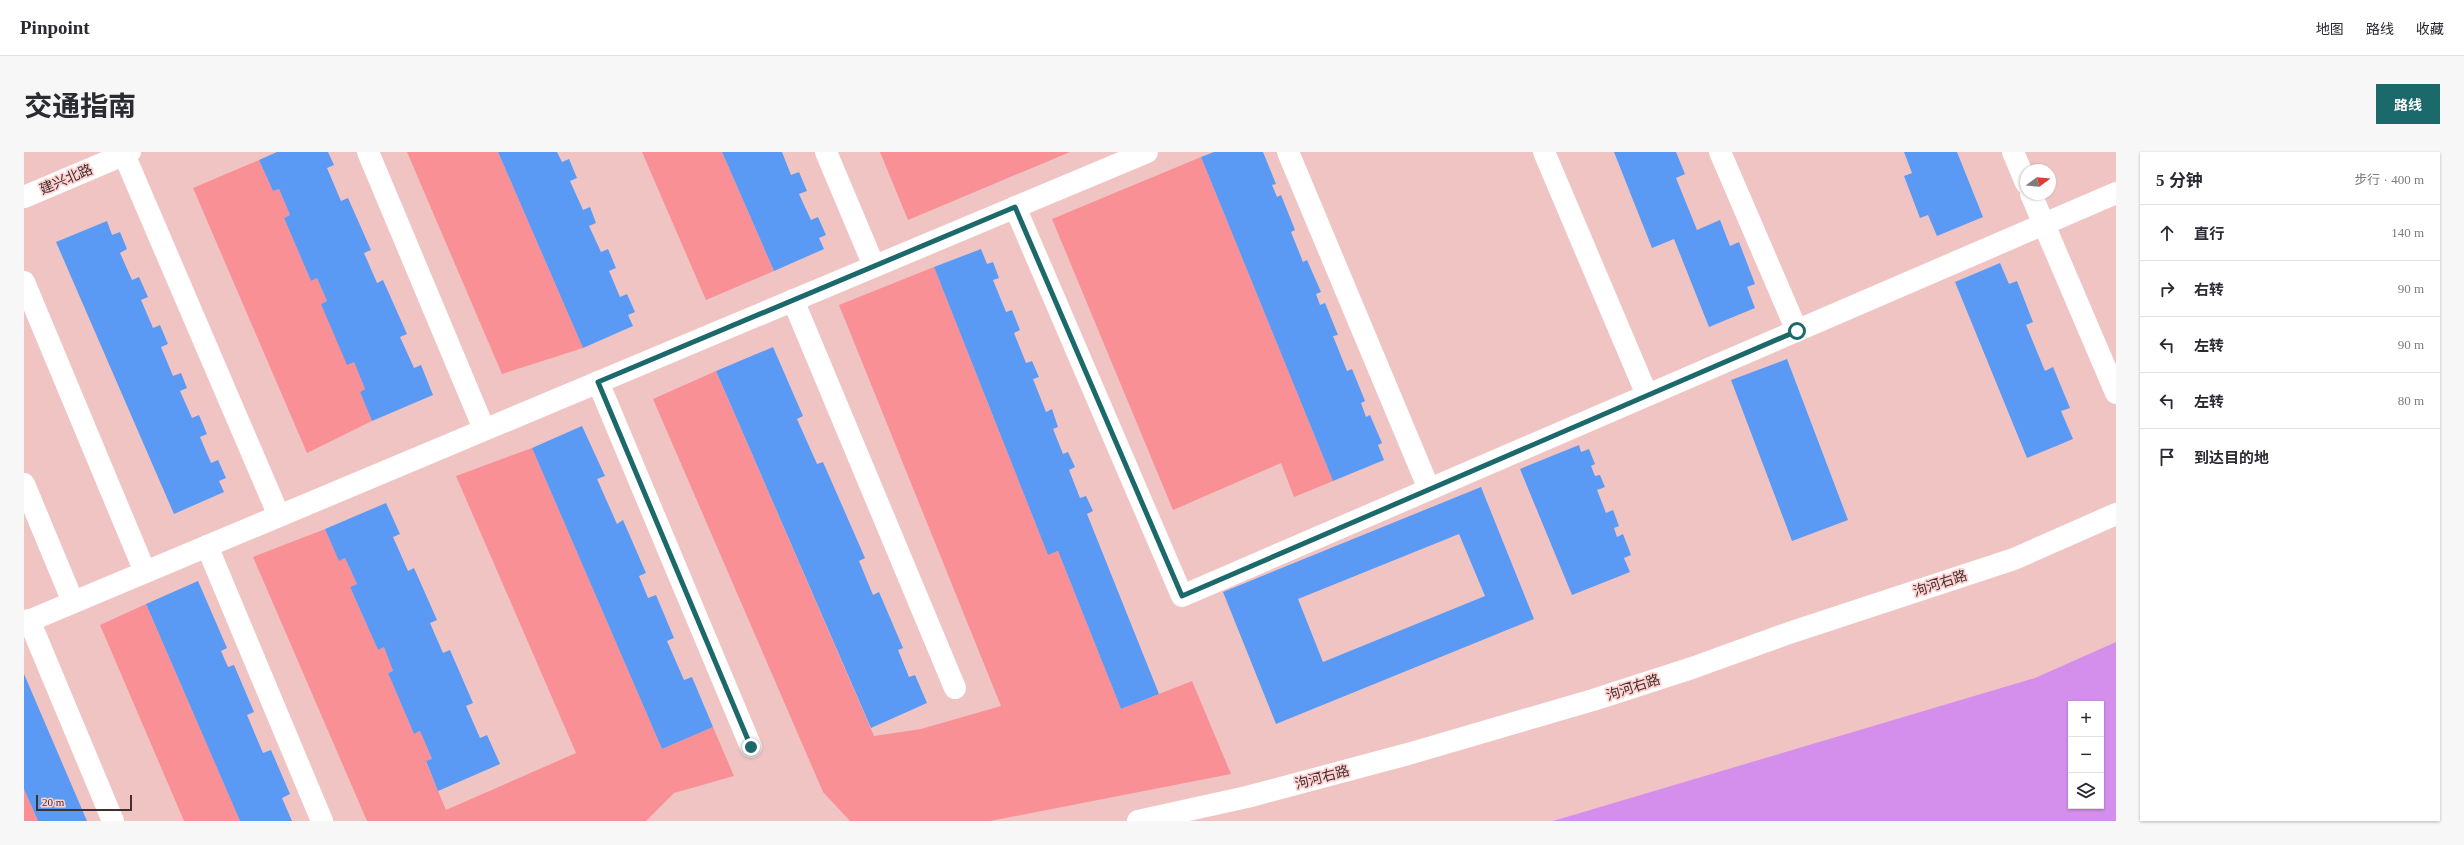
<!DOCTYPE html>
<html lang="zh">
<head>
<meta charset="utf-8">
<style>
	body { margin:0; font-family:"Times New Roman","Noto Sans SC",serif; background:#f7f7f7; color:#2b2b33 }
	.controls { position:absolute; right:12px; bottom:12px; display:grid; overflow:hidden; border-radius:0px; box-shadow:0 1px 3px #0004 }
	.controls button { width:36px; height:36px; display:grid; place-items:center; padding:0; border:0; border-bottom:1px solid #e1e1e2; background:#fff; color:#2b2b33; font:20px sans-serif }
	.compass { position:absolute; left:1996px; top:12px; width:36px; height:36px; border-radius:50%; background:#fff; box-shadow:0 1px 3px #0004; rotate:74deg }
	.scale { position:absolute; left:12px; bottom:10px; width:96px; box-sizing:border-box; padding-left:4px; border:2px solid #423030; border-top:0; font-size:11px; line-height:14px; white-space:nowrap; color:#423030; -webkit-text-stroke:3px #ffd1d1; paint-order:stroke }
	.stop { position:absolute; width:12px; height:12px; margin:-9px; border:3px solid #1c696b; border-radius:50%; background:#fff }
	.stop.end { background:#1c696b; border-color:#fff; box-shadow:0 1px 4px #0008 }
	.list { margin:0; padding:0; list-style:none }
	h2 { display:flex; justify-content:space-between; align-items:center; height:52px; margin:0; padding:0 16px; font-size:17px }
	h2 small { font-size:13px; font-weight:400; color:#7c7c81 }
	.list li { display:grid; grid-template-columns:26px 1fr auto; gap:12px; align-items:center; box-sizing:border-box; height:56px; padding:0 16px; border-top:1px solid #e1e1e2 }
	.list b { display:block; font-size:15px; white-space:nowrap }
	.list em { font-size:13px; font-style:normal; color:#7c7c81 }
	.icon { flex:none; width:22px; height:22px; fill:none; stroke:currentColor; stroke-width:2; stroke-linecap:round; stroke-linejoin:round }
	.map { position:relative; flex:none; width:2092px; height:669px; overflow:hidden; border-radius:0px }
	header { display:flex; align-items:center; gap:24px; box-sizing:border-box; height:56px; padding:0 20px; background:#fff; border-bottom:1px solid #e1e1e2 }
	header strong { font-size:19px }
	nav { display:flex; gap:22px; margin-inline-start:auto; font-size:14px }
	.intro { display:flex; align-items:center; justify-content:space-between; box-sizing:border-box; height:96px; padding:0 24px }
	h1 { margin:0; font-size:28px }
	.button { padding:10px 18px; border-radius:0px; background:#1c696b; color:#fff; font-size:14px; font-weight:700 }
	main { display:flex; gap:24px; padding:0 24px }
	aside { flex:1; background:#fff; border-radius:0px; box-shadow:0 1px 3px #0004 }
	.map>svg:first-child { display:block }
	.green { fill:#f99096 }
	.water { fill:#d48fec; fill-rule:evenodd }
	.building { fill:#5a9af4; fill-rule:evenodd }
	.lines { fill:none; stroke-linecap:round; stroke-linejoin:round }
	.minor { stroke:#fff; stroke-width:22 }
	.route { stroke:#1c696b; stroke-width:5 }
	.labels { text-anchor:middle; stroke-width:3.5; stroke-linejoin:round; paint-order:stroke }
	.street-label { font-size:14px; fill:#423030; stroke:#ffd1d1 }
</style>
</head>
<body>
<header>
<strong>Pinpoint</strong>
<nav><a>地图</a><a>路线</a><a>收藏</a></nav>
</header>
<div class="intro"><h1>交通指南</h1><a class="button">路线</a></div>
<main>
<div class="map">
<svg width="2092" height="669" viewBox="0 0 2092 669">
	<rect width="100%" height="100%" fill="#f1c4c4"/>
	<g class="green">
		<polygon points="383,0 474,0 559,196 478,222"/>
		<polygon points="618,0 698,0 750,119 682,148"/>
		<polygon points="856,0 1046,0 884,68"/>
		<polygon points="1177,5 1309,329 1270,345 1257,311 1149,358 1028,67"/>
		<polygon points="235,8 249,39 255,37 266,63 260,66 287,129 293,126 303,149 297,152 330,210 341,237 336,240 348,269 283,301 169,36"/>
		<polygon points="910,115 1024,403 1034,399 1097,557 1168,529 1207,622 966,669 826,669 799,640 629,247 692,219 850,584 897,577 977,554 815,153"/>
		<polygon points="508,296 638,597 689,575 710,624 650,641 622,669 343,669 229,405 301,377 315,408 321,406 333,432 326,435 354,498 360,495 369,519 364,521 390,582 396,579 408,607 402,610 422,658 552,601 432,324"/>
		<polygon points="122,452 216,669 160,669 76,473"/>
		<polygon points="0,637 14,669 0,669"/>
	</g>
	<path class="water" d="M2092,490V669H1529L2011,526ZM2047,552H2077V654H2047Z"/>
	<g class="building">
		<polygon points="253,0 304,0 310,13 303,16 317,49 324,46 347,98 340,101 353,131 359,128 383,182 376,185 390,216 397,213 409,243 348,269 336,240 341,237 330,210 323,213 297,152 303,149 293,126 287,129 260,66 266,63 255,37 249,39 235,8"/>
		<polygon points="474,0 533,0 538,10 545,7 553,26 546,29 559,58 566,55 572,71 565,74 577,100 584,97 592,116 585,119 596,145 603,142 611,160 604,163 609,174 559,196"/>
		<polygon points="698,0 758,0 767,23 775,20 783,39 775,42 787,68 794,65 802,83 795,86 800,97 750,119"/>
		<polygon points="1190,0 1239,0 1252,32 1248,33 1253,45 1257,43 1271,78 1267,80 1279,110 1283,108 1297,140 1292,142 1296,153 1301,151 1314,183 1309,184 1323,219 1328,217 1341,249 1337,251 1342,265 1346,263 1358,291 1354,293 1360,308 1309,329 1177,5"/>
		<polygon points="1590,0 1652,0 1661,22 1652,26 1673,78 1696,68 1706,94 1715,90 1731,132 1723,135 1731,156 1685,175 1650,87 1628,96"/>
		<polygon points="1880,0 1933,0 1959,65 1913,84 1904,63 1896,66 1880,24 1888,21"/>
		<polygon points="83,69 88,83 96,80 103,97 96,101 108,128 115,125 124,145 117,148 129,176 136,173 144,192 137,195 149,224 157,221 163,236 156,239 168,266 175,263 183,282 176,285 187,311 194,308 202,326 195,329 200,340 150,362 32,90"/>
		<polygon points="957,97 963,112 969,110 975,126 969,128 982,160 988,158 996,178 990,181 1002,211 1008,209 1015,225 1009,227 1022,260 1028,257 1034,275 1029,277 1039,302 1044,300 1051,315 1045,318 1056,346 1062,344 1069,359 1063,362 1135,542 1097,557 1034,399 1024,403 910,115"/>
		<polygon points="1976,111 1985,132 1993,129 2009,170 2002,173 2021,219 2029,215 2046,256 2037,259 2049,287 2003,306 1931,130"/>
		<polygon points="749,195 779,264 773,267 793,312 799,310 841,406 835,409 849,443 855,440 879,496 874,498 885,525 891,523 903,551 847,576 692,219"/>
		<polygon points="1763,207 1824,368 1768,389 1707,228"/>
		<polygon points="558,274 581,324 573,327 593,372 599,368 622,421 615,424 624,446 632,443 650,486 643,489 660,528 668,525 689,575 638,597 508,296"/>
		<polygon points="1555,293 1557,300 1565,297 1571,312 1567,314 1571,324 1576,323 1581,335 1573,338 1582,361 1589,358 1595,374 1590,376 1593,385 1599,382 1607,403 1600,406 1606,420 1548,443 1496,317"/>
		<path d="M1457,335L1510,467L1252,572L1199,440ZM1435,382L1461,444L1299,510L1274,447Z"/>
		<polygon points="362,351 376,382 369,385 384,419 390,416 413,468 406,471 419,501 426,498 449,551 442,554 456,586 463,583 476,612 414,639 402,609 408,607 396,579 390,582 364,521 369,519 360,495 354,498 326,435 333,432 321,406 315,409 301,377"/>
		<polygon points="174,429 203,496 197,499 204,515 210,513 230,560 223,563 239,601 247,598 266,642 258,646 268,669 216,669 122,452"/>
		<polygon points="0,522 63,669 14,669 0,637"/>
	</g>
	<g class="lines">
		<g class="minor">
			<polyline points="99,0 255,364"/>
			<polyline points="344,0 460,277"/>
			<polyline points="802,0 850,114"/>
			<polyline points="1264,0 1405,337"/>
			<polyline points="1520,0 1623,243"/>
			<polyline points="1696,0 1773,179"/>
			<polyline points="1989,0 2002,31"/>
			<polyline points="2007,42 2092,241"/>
			<polyline points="0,45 106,0"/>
			<polyline points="991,55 1158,444 2092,41"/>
			<polyline points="0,130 121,420"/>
			<polyline points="769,148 931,536"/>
			<polyline points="574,230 727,595"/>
			<polyline points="0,332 49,450"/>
			<polyline points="183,394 298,669"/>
			<polyline points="5,468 89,669"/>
			<polyline points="0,471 1123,0"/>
			<polyline points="1114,669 1223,645 1384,602 1569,548 1668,516 1765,481 1990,407 2092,362"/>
		</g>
	</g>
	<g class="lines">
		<polyline class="route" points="727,595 574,230 991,55 1158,444 1773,179"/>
	</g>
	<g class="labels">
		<g class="street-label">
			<text transform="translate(42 27) rotate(-23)" y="5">建兴北路</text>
			<text transform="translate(1916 431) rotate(-18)" y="5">泃河右路</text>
			<text transform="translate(1609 535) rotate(-18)" y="5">泃河右路</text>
			<text transform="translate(1298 625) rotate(-15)" y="5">泃河右路</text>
		</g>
	</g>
</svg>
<div class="controls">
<button>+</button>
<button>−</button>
<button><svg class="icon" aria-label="layers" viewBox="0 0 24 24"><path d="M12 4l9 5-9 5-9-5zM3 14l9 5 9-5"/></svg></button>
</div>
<svg class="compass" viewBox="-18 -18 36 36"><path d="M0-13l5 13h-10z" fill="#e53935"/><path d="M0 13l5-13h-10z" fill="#7c7c81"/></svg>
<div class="scale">20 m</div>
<div class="stop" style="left:1773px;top:179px"></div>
<div class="stop end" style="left:727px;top:595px"></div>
</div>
<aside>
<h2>5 分钟<small>步行 · 400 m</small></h2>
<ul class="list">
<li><svg class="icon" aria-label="ahead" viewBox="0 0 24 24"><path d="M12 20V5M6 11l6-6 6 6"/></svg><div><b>直行</b></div><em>140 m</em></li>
<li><svg class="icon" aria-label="right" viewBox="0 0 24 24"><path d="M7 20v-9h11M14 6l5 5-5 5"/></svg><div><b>右转</b></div><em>90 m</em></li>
<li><svg class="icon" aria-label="left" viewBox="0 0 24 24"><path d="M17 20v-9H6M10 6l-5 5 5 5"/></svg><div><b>左转</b></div><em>90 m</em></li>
<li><svg class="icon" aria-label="left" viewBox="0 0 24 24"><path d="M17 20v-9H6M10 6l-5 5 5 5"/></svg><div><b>左转</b></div><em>80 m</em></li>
<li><svg class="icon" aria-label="arrive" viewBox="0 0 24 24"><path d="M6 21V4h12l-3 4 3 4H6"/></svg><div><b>到达目的地</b></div></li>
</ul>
</aside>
</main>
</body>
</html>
